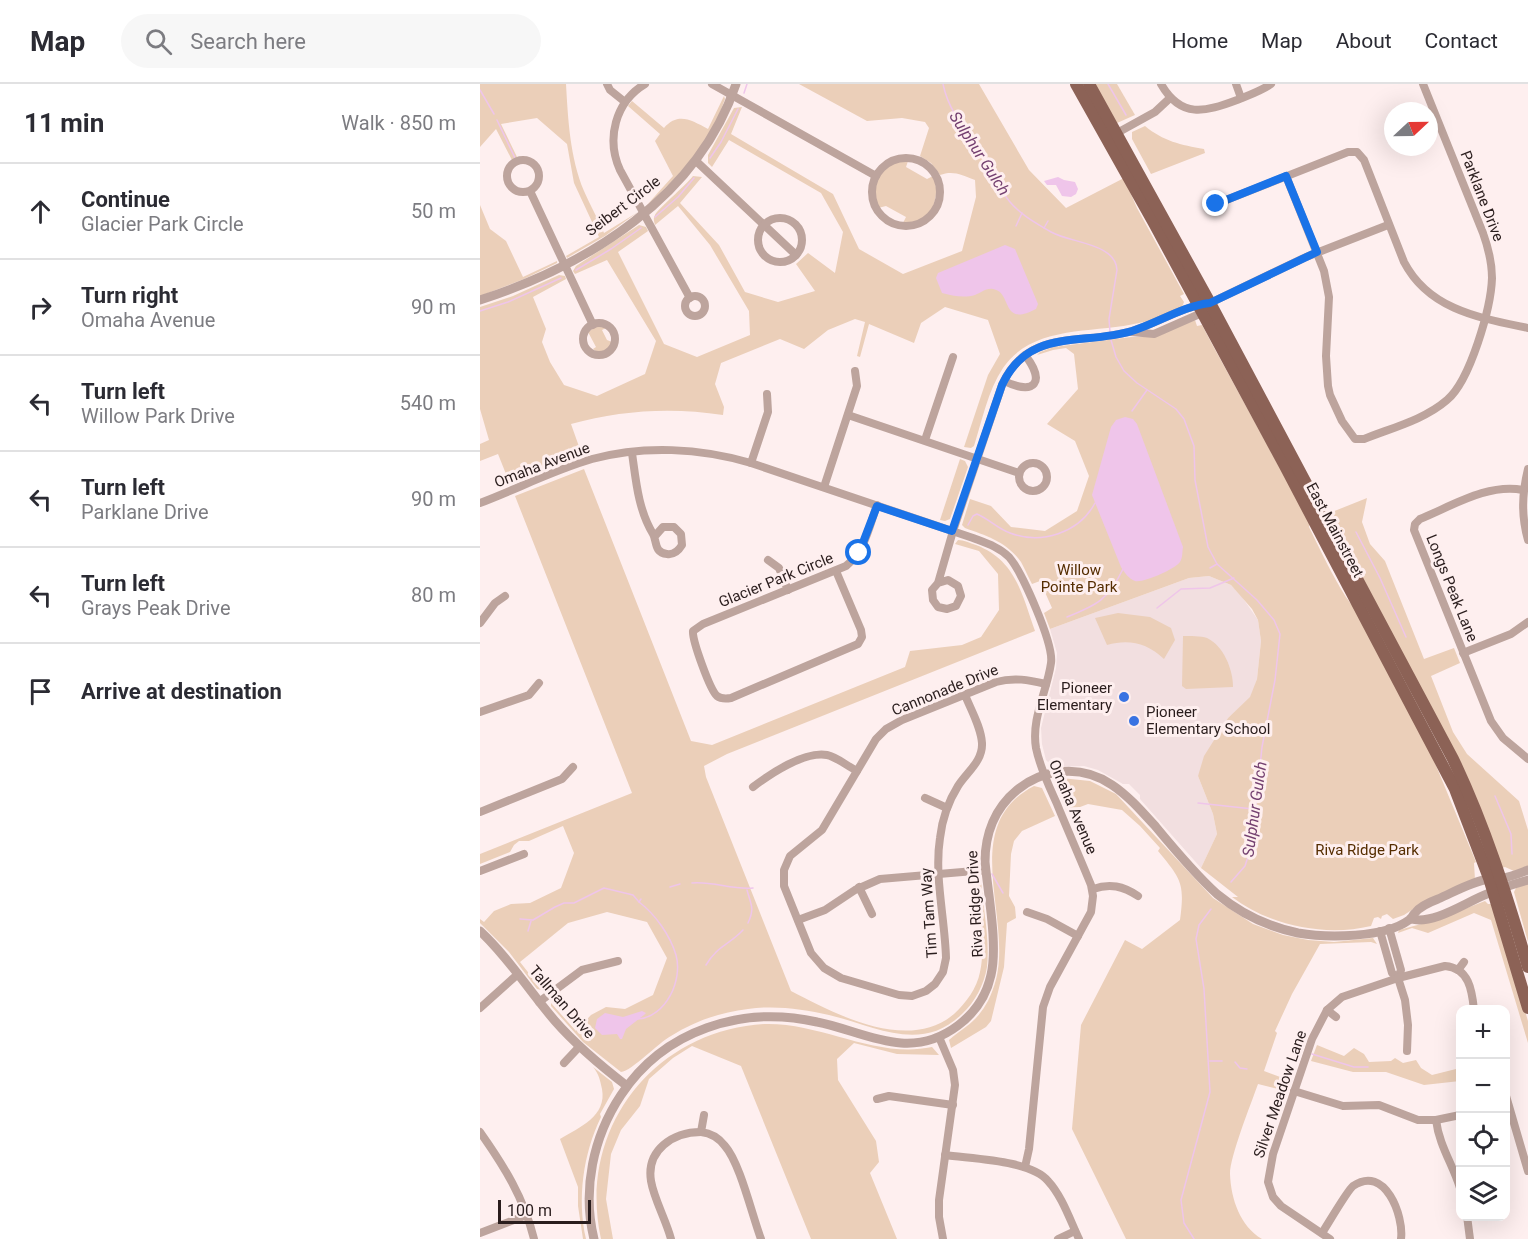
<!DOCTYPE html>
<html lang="en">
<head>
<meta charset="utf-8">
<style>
	body { margin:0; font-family:Roboto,sans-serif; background:#f7f7f7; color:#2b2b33 }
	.controls { position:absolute; right:18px; bottom:18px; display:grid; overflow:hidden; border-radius:12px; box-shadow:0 6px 24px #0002 }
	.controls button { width:54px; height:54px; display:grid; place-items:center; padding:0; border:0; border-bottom:2px solid #e1e1e2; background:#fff; color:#2b2b33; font:30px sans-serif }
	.compass { position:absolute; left:904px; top:18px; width:54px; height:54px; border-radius:50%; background:#fff; box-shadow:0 6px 24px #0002; rotate:68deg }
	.scale { position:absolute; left:18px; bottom:15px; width:93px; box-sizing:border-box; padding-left:6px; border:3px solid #2a1d1d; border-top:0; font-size:16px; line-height:21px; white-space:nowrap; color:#2a1d1d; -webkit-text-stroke:4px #feefef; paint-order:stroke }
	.stop { position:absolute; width:18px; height:18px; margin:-14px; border:4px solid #1a73e8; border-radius:50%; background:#fff }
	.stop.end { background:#1a73e8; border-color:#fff; box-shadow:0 2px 6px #0008 }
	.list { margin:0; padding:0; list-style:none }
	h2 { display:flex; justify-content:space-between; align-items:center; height:78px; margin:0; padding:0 24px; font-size:26px }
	h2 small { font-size:20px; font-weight:400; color:#7c7c81 }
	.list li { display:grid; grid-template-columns:39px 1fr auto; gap:18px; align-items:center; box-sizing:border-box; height:96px; padding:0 24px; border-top:2px solid #e1e1e2 }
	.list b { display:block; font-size:22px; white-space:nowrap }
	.list p { margin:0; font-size:20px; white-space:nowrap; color:#7c7c81 }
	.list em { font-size:20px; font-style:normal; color:#7c7c81 }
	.icon { flex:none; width:33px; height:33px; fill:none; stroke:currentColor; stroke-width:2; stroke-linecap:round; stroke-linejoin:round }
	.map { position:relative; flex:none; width:1048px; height:1155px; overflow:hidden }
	header { display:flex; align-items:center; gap:36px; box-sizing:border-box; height:84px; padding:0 30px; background:#fff; border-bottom:2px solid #e1e1e2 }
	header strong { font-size:28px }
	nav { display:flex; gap:33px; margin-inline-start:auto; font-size:21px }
	.search { width:420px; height:54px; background:#f7f7f7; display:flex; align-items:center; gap:15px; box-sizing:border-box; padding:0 21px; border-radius:33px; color:#7c7c81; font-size:22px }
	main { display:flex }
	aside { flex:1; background:#fff }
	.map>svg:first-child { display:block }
	.built { fill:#f2dfe0 }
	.green { fill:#ebcfb9 }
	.water { fill:#efc5ea }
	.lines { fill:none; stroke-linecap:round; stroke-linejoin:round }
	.stream { stroke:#efc5ea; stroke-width:1.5 }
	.minor { stroke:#bda49d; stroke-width:8 }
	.tertiary { stroke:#bda49d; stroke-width:9 }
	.primary { stroke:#8c6256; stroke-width:12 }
	.route { stroke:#1a73e8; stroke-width:8 }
	.poi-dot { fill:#3973e2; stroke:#feefef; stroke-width:2 }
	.labels { text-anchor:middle; stroke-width:6; stroke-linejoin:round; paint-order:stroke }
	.street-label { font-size:15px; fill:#2a1d1d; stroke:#feefef }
	.park-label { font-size:15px; fill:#552d01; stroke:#feefef }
	.poi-label { font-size:15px; fill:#2a1d1d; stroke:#feefef; text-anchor:end }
	.water-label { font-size:16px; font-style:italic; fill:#744070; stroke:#feefef }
</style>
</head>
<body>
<header>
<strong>Map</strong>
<div class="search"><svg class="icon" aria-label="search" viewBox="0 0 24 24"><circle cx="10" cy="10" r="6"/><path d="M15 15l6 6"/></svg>Search here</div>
<nav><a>Home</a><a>Map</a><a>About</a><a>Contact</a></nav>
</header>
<main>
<aside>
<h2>11 min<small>Walk · 850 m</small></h2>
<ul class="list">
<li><svg class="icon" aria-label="ahead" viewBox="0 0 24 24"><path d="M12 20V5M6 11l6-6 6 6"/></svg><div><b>Continue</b><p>Glacier Park Circle</p></div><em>50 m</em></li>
<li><svg class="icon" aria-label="right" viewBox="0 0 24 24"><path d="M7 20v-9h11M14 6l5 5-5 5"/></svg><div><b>Turn right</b><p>Omaha Avenue</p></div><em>90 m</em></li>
<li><svg class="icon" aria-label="left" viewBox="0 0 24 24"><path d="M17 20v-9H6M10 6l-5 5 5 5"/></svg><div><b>Turn left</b><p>Willow Park Drive</p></div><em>540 m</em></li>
<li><svg class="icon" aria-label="left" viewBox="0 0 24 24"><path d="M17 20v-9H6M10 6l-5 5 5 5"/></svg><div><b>Turn left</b><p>Parklane Drive</p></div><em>90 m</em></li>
<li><svg class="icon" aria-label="left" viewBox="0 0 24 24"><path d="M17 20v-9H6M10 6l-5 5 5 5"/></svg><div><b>Turn left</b><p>Grays Peak Drive</p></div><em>80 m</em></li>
<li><svg class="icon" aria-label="arrive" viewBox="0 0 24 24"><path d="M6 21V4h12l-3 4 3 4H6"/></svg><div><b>Arrive at destination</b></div></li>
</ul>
</aside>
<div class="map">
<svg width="1048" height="1155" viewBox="0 0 1048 1155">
	<rect width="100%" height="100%" fill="#feefef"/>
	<polygon class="built" points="729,492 751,501 762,513 778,536 781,557 777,595 771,613 748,634 718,692 733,730 737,750 721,784 660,715 660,711 649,700 643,700 618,686 604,682 573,683 566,676 562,660 561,644 576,584 577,569 570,545 709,494"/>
	<g class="green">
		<path d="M0,0H86C88,35 90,74 104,107C110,121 118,135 124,149L158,128L125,152L87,174L86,172L119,153L94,99L87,60L57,34L21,40L37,73L32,76L16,45L0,63Z"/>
		<path d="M319,0H499L549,86L586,124L644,94L657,124L704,210L700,212L704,218L702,223C688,229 674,236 659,239C613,250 553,240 523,284C508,306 502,337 494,362L491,364L484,363L508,291L520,270L508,236L465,223L441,239L434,259L389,240L380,273L377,272L385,238L375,235L348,246L324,265L300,255L241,279L235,300L244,323L243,331C192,323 141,326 91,340L102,371L30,400L18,370L0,377V360L9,356L0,325V223L33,212L79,191L85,192L86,195L53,213L66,245L62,258L70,278L84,301L117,312L165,290L176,257L127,176L95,190L93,187L96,182L159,141L166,143L168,147L138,168L184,260L217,273L270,251L269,227L230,161L198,122L175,141C174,137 173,135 175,131C176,127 207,100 213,92L222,93L200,119L239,161L265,208L298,218L335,207L316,180L328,169L355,189L363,148L341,109L249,56L232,83L228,79V71L254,24L262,23L251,50L353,110L379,165L423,190L482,167L496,113L495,96C482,91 473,86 460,91L451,79L440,72L449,44L445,38L422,34L387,37Z"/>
		<polygon points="614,0 637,0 655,31 637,39"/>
		<path d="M244,12L245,15C230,59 200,92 166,122L193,92L175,57L180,50L148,22L152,17L184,44C198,28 211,36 228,45Z"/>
		<path d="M665,42C683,57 701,61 724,65L725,69L671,90L652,55V48Z"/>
		<path d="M425,76L428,77L426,83L447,95L453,92C463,113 448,147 423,139L426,133L406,122L398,124C386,102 402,79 425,76Z"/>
		<polygon points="0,121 10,145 26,157 43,193 77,177 77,179 44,195 0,212"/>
		<path d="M715,236L717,242L722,241L732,260L830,439L829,443C836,457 865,519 876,524L945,655L996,778L994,779L995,796L947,816L924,831L913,835L907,830L902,832L901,835L898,833L894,834L891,842C845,853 790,842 752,813H758L721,784L737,750L733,730L718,692L724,672L748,634L770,613L777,595L781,557L778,536L772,525L751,501L729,492L709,494L570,545L564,529L572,524L560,497L552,500C548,493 545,485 541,478C527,458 507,452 485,444L482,441L490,415L511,422L531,443L565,447L597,427L609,392L595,357L567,340L598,305L594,270L586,264L573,266L557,271L560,268L574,263L651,253H673Z"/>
		<path d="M122,241L126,244L122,246L127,256L132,258C131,266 124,268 117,268L113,265L116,263L108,248L117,242Z"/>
		<polygon points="480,375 485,377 488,383 470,435 465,437 460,436"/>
		<path d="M104,385L211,657L232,661L425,583L430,567L482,561L501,553L519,526L518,490L499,467L475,460L478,456C484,456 490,459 496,461C536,476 542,511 555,547L247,670L224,682L226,693L311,907C355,930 428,969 474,930C486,919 497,904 500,888C506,862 498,826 496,800L489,794L495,793L501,796C503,824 510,855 507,883C504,901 495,918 482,930C441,970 395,942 349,931C323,925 295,921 268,925C241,928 215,937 191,952C178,959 152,987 141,988L103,958L71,922V919L96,947L111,931L126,923L145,925L173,911L187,874L167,838L127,828L88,839L40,878L62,906L57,905L29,868L0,839V835L4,838L14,827L31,820L50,819L81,804L94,769L83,742L49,757H39L34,761L30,768L0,780V770L152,709L35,412Z"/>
		<polygon points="887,414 882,438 890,460 905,477 944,575 974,564 980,579 951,592 973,648 987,670 1039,717 1048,746 1048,783 1034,787 1025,783 1022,784 847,430"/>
		<path d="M638,529L670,533L691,544L695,556L684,575C667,559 649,555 627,561L615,534Z"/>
		<path d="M703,552C710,552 721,552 727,554C744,562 753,586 753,603L706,605L702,602Z"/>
		<path d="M581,694L610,697L636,710L733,814L773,840L803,851L828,856L854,858L893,854L897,860L891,858L840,860L812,910L795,947L797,949L784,987L811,997L807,1007L778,1000C771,1020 750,1072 750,1090C751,1115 760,1142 782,1155H646L592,1045L601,941L645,856L662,865L700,836C705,799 701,795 678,767L680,764L660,742L642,726L608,720L587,728L576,703V699Z"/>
		<path d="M554,702L562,704L575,732L542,747L534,757L531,770L529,812L535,823L536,834L527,839L524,883L511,937L506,943L471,964L469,956C474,951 481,947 487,942C499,933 508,920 513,905C538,841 474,744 554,702Z"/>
		<polygon points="1048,799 1048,858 1034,808 1036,804"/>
		<polygon points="1005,817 1008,820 1013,820 1016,829 1048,937 1048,959 1011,836 994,829 948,849 932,844 918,849 919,846 956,836"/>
		<path d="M286,940C343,939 396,975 452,963L459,971L417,970L374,959L357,975L358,996L396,1057L399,1078L390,1089L417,1155H331L261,982L212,962L193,974L169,995L160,1022L141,1046L131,1070L126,1115L133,1155H121C97,1046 173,946 286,940Z"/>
		<polygon points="837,961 864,972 874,964 884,970 889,978 911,977 915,974 923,979 936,976 941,984 952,991 980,984 980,997 944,1001 906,988 873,988 831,977"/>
		<path d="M113,983L132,998L134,1005L120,1030L121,1033C103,1070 97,1115 106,1155H103L98,1122V1103L80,1055C100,1043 127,1032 122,1005C120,996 119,990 113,983Z"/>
	</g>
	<g class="water">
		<polygon points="578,93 584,96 595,98 598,105 596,110 591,113 582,112 576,101 567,101 564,97"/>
		<path d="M525,161L535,165L558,220L556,225C520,244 533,208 513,205C505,204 501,209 495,211C485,214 472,212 462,209L456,194L458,189Z"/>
		<path d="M645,333L653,335L657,340L703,463C702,468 703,473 700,478C695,485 664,499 655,497C649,495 644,488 641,483L612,411L631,343L636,336Z"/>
		<polygon points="162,927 166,929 164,931 146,945 142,955 140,955 137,950 122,951 115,944 117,935 125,929 143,933"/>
	</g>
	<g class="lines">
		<g class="stream">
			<path d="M463,0C470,33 491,50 509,78C517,91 519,106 530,118C541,131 556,139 571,148C590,159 636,159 637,186L629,235L630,248"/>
			<polyline points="628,0 646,31"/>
			<polyline points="0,6 14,30"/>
			<polyline points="264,9 267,0"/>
			<polyline points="17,36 35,74"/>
			<polyline points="230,74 241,58 258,25"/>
			<polyline points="175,133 198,113 214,94"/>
			<polyline points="536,142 542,129"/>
			<polyline points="564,144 568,137"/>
			<polyline points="96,186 131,165 161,144"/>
			<polyline points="0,227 28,218 81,194"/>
			<polyline points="631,256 636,273 644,287 657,299 696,325 704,335 714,362 715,396 728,463 737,480 777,516 794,536 800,550 795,596 782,663 772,760 765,782 751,798"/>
			<polyline points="652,327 667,306"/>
			<path d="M488,441L493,432L497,430C509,435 518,445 530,449C561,461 599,449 615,419"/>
			<polyline points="876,448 900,494 926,553"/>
			<polyline points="730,484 737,480"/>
			<polyline points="677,524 701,505 730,504 754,494"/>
			<path d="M587,533C617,521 628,516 643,485"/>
			<polyline points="1015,712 1031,750 1032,770"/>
			<polyline points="718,719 773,725"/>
			<polyline points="512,790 523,809"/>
			<path d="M212,799C233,797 252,806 273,804"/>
			<polyline points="190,803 200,800"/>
			<path d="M267,806C271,821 275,824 268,839"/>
			<polyline points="40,835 53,836 75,823 84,819 94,819 124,804 153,811 159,818"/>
			<polyline points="48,847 51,837"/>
			<path d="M226,881C237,862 249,861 263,846"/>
			<path d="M158,935C186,933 203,896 196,871C190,851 175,830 159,818L161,815"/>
			<polyline points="832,970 874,983 888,983"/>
			<polyline points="730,977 742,977"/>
			<polyline points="755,978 760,984 767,985"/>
			<polyline points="714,1155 704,1139 701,1116 730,1008 724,905 716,855 719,841 731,825"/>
		</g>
		<g class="minor">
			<polyline points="127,0 130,6 145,18"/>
			<path d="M165,0C135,18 126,55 140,86L210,214"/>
			<polyline points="232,0 396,92"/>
			<path d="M681,0C701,35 725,28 757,16C769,11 781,7 791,0"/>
			<polyline points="756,0 761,14"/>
			<polyline points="637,49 675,28 690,14"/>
			<circle cx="426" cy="108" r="34"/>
			<circle cx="43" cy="92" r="16"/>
			<polyline points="216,77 316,171"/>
			<path d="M806,92L844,187L849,213L846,272L848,302L850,311L862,337L875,355H884C911,344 944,336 967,316C990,297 1011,224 1012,194C1012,178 1008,163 1003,149L943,0"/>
			<polyline points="50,107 113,241"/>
			<path d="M736,120L868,68H877L884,76L924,178C949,226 1000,234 1048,244"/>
			<circle cx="300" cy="156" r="22"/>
			<circle cx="215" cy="222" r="10"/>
			<circle cx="119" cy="255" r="16"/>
			<polyline points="651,248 674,250 724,228"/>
			<path d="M524,297C555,312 566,298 545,271"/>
			<polyline points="368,331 539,389"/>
			<polyline points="445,356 473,273"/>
			<path d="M152,369C156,397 158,425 173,450C177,457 174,469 187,470C194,471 199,466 202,461L201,450L194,443H183L175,452"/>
			<polyline points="271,379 288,328 287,310"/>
			<circle cx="553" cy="393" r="14"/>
			<path d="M1048,385C1042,410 1041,431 1048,456"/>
			<polyline points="344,403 377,302 375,287"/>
			<path d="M1043,406C1008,399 972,422 940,435L935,440L934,446L1011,637L1023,654L1048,675"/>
			<path d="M0,419C37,405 74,386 112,375C164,361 220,364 271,379L493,454C506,459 519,463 529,473C542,488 574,560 571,579C567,608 551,634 556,664C560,684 569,702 577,720C588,747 600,774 611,801L613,812L611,828L570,903L563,923L549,1065L545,1083"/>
			<polyline points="288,476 299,484 308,506"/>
			<path d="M356,487L381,546L382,553L378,560L251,614C245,615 241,615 237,612C230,606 212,556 213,547L223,540L366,482C385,467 389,443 397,421"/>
			<path d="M458,499L468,496L478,502L481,512L476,522L467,525L458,523L453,516L452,506L458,499L473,447L522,301C548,243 603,262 652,247C678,239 703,222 730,219L826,173L908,141"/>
			<polyline points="0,539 15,519 25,512"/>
			<polyline points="983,569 1031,550 1048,538"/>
			<path d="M485,611C491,626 501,643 502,659C503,677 487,688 478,702C468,718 462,736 460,754C454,792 465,835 466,874L463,888L455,900L446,907L432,912L419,911L361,894L344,884L331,869L304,802V786L310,772L342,746L396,655L406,645L422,636L516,598C534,593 549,596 566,600"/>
			<polyline points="0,628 49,611 59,599"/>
			<path d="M273,703C290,690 324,667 347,671C357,673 367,682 377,687"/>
			<polyline points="445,714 467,724"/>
			<polyline points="0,728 82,695 93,683"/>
			<polyline points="0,787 44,770"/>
			<polyline points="379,803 392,830"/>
			<path d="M613,805C630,799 643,802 658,812"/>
			<polyline points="547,828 567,835 598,852"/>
			<polyline points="318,836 345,826 375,806 400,795 506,786"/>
			<polyline points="909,844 921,886 918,894"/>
			<polyline points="900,847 912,889 918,894 925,916 928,941 927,967"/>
			<polyline points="978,886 984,878"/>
			<polyline points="59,918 102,886 138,877"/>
			<polyline points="0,924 38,890"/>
			<polyline points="847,926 856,933"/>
			<polyline points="459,953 473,986 475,1001 459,1116 459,1133 463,1155"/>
			<polyline points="84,979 99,963"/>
			<polyline points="814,1007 863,1022 899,1021 938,1036 956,1036 980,1031"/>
			<polyline points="1026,1012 1048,1087"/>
			<polyline points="397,1015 409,1012 473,1021"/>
			<path d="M224,1031L221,1048C230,1049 239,1054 245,1062C260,1079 272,1131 281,1155"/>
			<path d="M956,1036C959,1061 973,1081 980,1104"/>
			<path d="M0,1048C24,1082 44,1114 54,1155"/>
			<path d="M465,1071C492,1075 551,1076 568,1097C582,1112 590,1136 599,1155"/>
			<polyline points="987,1132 990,1155"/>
			<polyline points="0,1149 47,1131"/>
			<path d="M842,1149C848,1140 867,1107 873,1102C905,1080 924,1132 921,1155"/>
			<path d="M191,1155C186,1136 174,1115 171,1097C166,1066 193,1048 221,1048"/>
			<polyline points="578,1155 595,1147"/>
			<path d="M850,1155L801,1122L793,1113L788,1098L793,1070L832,955L847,926L862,913L918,894L965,882C989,884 992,906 994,926"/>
		</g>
		<g class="tertiary">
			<path d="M0,216C108,181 218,113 256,0"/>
			<path d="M931,835C954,841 986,818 1007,810C1020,804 1034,800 1048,796"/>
			<path d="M0,847C29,874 49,907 75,937C96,961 121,982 147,1002"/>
			<path d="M114,1155C102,1106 113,1053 141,1011C184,946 262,921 337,938C364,943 392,957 421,959C462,962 502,932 511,891C518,861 508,810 505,778C505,750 515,724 537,706C549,696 563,690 578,688C623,682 649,713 676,743C695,766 715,790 737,810C760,829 789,843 818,849C847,854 905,854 929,836C934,832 931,833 935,829C940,822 950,818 958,815C974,808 991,798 1008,795C1013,794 1017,795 1022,794C1031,793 1040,789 1048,786"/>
		</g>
		<g class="primary">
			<polyline points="596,0 674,139 805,382 975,705 1009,794 1048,924"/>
			<path d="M609,0L730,219L973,675C1005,742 1027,812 1048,883"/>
		</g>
	</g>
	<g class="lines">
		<path class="route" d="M379,469L397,422L472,447L522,301C549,243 602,262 652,247C678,239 703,222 730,219L837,168L806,92L736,120"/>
	</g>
	<g class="poi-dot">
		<circle cx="644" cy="613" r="6"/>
		<circle cx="654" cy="637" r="6"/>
	</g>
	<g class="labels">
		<g class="street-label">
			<text transform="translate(1002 112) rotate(69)" y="5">Parklane Drive</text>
			<text transform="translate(143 122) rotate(-37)" y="5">Seibert Circle</text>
			<text transform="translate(62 381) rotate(-21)" y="5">Omaha Avenue</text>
			<text transform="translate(855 446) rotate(62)" y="5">East Mainstreet</text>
			<text transform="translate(296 496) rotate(-22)" y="5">Glacier Park Circle</text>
			<text transform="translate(972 504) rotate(68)" y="5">Longs Peak Lane</text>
			<text transform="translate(465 606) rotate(-22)" y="5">Cannonade Drive</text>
			<text transform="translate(593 723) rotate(67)" y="5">Omaha Avenue</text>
			<text transform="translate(495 820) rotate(-93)" y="5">Riva Ridge Drive</text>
			<text transform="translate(449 829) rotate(-94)" y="5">Tim Tam Way</text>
			<text transform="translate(82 918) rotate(49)" y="5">Tallman Drive</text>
			<text transform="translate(800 1010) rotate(-71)" y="5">Silver Meadow Lane</text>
		</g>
		<g class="park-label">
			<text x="599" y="491">Willow<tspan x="599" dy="17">Pointe Park</tspan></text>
			<text x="887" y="771">Riva Ridge Park</text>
		</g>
		<g class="poi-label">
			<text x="632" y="609">Pioneer<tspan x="632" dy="17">Elementary</tspan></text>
			<text x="666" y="633" text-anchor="start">Pioneer<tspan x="666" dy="17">Elementary School</tspan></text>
		</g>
		<g class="water-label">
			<text transform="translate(500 69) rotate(57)" y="6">Sulphur Gulch</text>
			<text transform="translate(774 725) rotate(-82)" y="6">Sulphur Gulch</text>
		</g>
	</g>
</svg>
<div class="controls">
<button>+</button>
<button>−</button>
<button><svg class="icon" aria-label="locate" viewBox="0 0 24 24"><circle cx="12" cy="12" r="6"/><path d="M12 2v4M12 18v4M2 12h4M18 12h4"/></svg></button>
<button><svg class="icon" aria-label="layers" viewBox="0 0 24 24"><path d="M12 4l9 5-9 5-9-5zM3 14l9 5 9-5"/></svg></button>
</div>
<svg class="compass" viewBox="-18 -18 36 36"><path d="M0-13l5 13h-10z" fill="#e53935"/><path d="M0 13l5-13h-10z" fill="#7c7c81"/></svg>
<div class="scale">100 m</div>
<div class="stop" style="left:379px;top:469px"></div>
<div class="stop end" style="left:736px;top:120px"></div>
</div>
</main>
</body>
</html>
